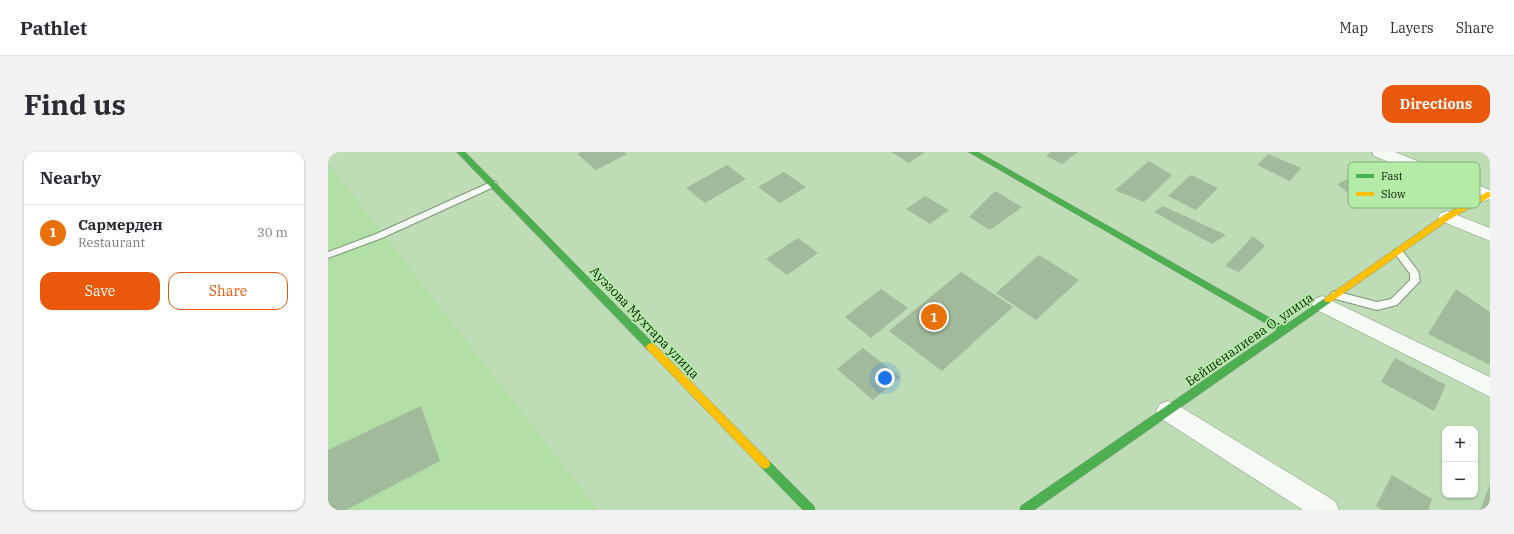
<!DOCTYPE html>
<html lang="en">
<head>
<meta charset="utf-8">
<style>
	body { margin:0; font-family:"IBM Plex Serif",serif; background:#f2f2f3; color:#2b2b33 }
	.controls { position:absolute; right:12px; bottom:12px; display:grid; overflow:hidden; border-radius:8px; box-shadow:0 1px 3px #0004 }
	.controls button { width:36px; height:36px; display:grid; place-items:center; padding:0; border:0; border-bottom:1px solid #e1e1e2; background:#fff; color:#2b2b33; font:20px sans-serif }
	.you { position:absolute; left:557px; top:226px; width:14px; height:14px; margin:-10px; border:3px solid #fff; border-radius:50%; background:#1a73e8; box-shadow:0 0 0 6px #1a73e833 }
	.badge { display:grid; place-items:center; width:26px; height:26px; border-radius:50%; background:#ea580c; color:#fff; font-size:13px; font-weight:700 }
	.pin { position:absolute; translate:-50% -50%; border:2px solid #fff; box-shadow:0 1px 4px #0006 }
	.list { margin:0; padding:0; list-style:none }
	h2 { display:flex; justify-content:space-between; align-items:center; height:52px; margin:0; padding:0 16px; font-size:17px }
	h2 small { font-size:13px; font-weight:400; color:#7c7c81 }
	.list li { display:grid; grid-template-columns:26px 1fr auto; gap:12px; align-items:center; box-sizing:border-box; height:56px; padding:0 16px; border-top:1px solid #e1e1e2 }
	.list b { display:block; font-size:15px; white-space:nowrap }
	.list p { margin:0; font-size:13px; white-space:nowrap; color:#7c7c81 }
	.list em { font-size:13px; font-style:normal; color:#7c7c81 }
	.actions { display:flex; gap:8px; padding:12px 16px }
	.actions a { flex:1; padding:9px 0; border:1px solid #ea580c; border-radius:12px; text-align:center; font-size:14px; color:#ea580c }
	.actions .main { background:#ea580c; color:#fff }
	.map { position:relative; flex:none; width:1162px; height:358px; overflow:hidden; border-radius:12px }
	header { display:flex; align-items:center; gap:24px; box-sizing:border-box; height:56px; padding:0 20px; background:#fff; border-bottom:1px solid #e1e1e2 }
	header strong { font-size:19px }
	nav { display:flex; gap:22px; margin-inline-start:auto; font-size:14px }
	.intro { display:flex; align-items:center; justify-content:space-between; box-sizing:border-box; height:96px; padding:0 24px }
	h1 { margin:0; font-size:28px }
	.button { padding:10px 18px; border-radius:12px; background:#ea580c; color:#fff; font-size:14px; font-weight:700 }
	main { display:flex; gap:24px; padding:0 24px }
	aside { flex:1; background:#fff; border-radius:12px; box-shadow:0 1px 3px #0004 }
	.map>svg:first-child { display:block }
	.built { fill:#b1dfa6 }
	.building { fill:#a2ba9c }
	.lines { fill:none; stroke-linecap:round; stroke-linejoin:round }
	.lane-casing { stroke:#7e9578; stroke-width:2 }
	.street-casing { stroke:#7e9578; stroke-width:1 }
	.fast-casing { stroke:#7e9578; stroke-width:1 }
	.slow-casing { stroke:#7e9578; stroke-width:1 }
	.lane { fill:#f5faf4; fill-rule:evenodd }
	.street { fill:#f5faf4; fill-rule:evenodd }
	.fast { fill:#4caf50; fill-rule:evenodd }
	.slow { fill:#ffc107; fill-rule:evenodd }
	.labels { text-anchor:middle; stroke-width:3.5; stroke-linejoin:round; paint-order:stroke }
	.street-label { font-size:13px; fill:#081d04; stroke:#b4eba7 }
	.key { fill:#b4eba7; stroke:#80ad76; stroke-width:1 }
	.key-label { font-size:11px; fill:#081d04 }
</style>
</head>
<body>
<header>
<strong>Pathlet</strong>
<nav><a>Map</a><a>Layers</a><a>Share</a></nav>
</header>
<div class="intro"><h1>Find us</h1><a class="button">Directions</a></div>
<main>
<aside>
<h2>Nearby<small></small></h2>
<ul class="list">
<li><span class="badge" style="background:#e8710a">1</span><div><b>Сармерден</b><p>Restaurant</p></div><em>30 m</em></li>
</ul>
<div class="actions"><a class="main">Save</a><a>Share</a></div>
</aside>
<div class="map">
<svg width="1162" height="358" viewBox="0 0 1162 358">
	<rect width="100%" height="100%" fill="#bedcb6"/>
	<polygon class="built" points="0,11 270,358 0,358"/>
	<g class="building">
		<polygon points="253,0 296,0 299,2 268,18 249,2"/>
		<polygon points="563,0 597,0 581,11"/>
		<polygon points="723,0 750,0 734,12 718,4"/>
		<polygon points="940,2 973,16 962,29 929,13"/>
		<polygon points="821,9 844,23 816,50 787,38"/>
		<polygon points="399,13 418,27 377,51 358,36"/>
		<polygon points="1047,14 1070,23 1033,52 1009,32"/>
		<polygon points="456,20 478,35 452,51 430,35"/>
		<polygon points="863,23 890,36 868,58 840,44"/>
		<polygon points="667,39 694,55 662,78 641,65"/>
		<polygon points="597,44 621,58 602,72 578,57"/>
		<polygon points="835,54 898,83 884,92 826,60"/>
		<polygon points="925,84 937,94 911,120 897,114"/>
		<polygon points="470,86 490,101 459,123 438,107"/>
		<polygon points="711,103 751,128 708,168 668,141"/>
		<polygon points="633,120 685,155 614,219 561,179"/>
		<polygon points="553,137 580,156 543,186 517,165"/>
		<polygon points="1128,137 1162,160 1162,213 1100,182"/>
		<polygon points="535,196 572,225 545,248 509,217"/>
		<polygon points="1067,206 1118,233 1106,259 1053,230"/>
		<polygon points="93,254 112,309 18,358 0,358 0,298"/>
		<polygon points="1064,323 1104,347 1100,358 1054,358 1048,354"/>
		<polygon points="1162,332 1162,358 1152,358"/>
	</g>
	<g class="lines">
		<g class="lane-casing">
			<g id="lane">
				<polygon points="165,29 168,30 169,32 168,34 54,86 0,106 0,100 48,82"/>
				<polygon points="1070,96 1073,97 1090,119 1092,129 1069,153 1049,158 1004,146 1002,143 1004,140 1007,139 1049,150 1063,147 1082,128 1082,122 1065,99"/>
			</g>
		</g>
		<g class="street-casing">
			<g id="street">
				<polygon points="1044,0 1067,0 1162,38 1162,47 1157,49 1151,47 1046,4"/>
				<polygon points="1119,59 1162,76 1162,89 1113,69 1110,65 1113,61"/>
				<polygon points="994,144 1162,225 1162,245 987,157 984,152 987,147"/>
				<polygon points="840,249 848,252 1007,349 1011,358 975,358 832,266 828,259 832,252"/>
			</g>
		</g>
		<g class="fast-casing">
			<g id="fast">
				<polygon points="129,0 137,0 326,192 328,195 326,198 320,198"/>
				<polygon points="641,0 650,0 956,174 997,146 1003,146 1004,148 1003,150 706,358 692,358 693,354 949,178"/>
				<polygon points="437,307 441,309 486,354 487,358 475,358 433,315 432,312 433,309"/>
			</g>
		</g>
		<g class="slow-casing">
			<g id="slow">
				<polygon points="1159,40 1162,40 1162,45 1122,67 1003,150 997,150 996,148 997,146 1116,63"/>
				<polygon points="323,191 326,192 441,309 442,312 441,315 437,317 433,315 320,198 318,195 320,192"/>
			</g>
		</g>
		<use href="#lane" class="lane"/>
		<use href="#street" class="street"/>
		<use href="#fast" class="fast"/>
		<use href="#slow" class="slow"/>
	</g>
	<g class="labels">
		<g class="street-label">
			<text transform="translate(317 170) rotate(46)" y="5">Ауэзова Мухтара улица</text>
			<text transform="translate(921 187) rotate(-35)" y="5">Бейшеналиева О. улица</text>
		</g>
	</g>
	<rect x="1020" y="10" width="132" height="46" rx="6" class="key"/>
	<rect x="1028" y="22" width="18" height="4" fill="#4caf50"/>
	<rect x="1028" y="40" width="18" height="4" fill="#ffc107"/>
	<g class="key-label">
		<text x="1053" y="28">Fast</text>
		<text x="1053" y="46">Slow</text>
	</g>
</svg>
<div class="controls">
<button>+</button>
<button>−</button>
</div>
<div class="you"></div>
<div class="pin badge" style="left:606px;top:165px;background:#e8710a">1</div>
</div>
</main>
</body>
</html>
